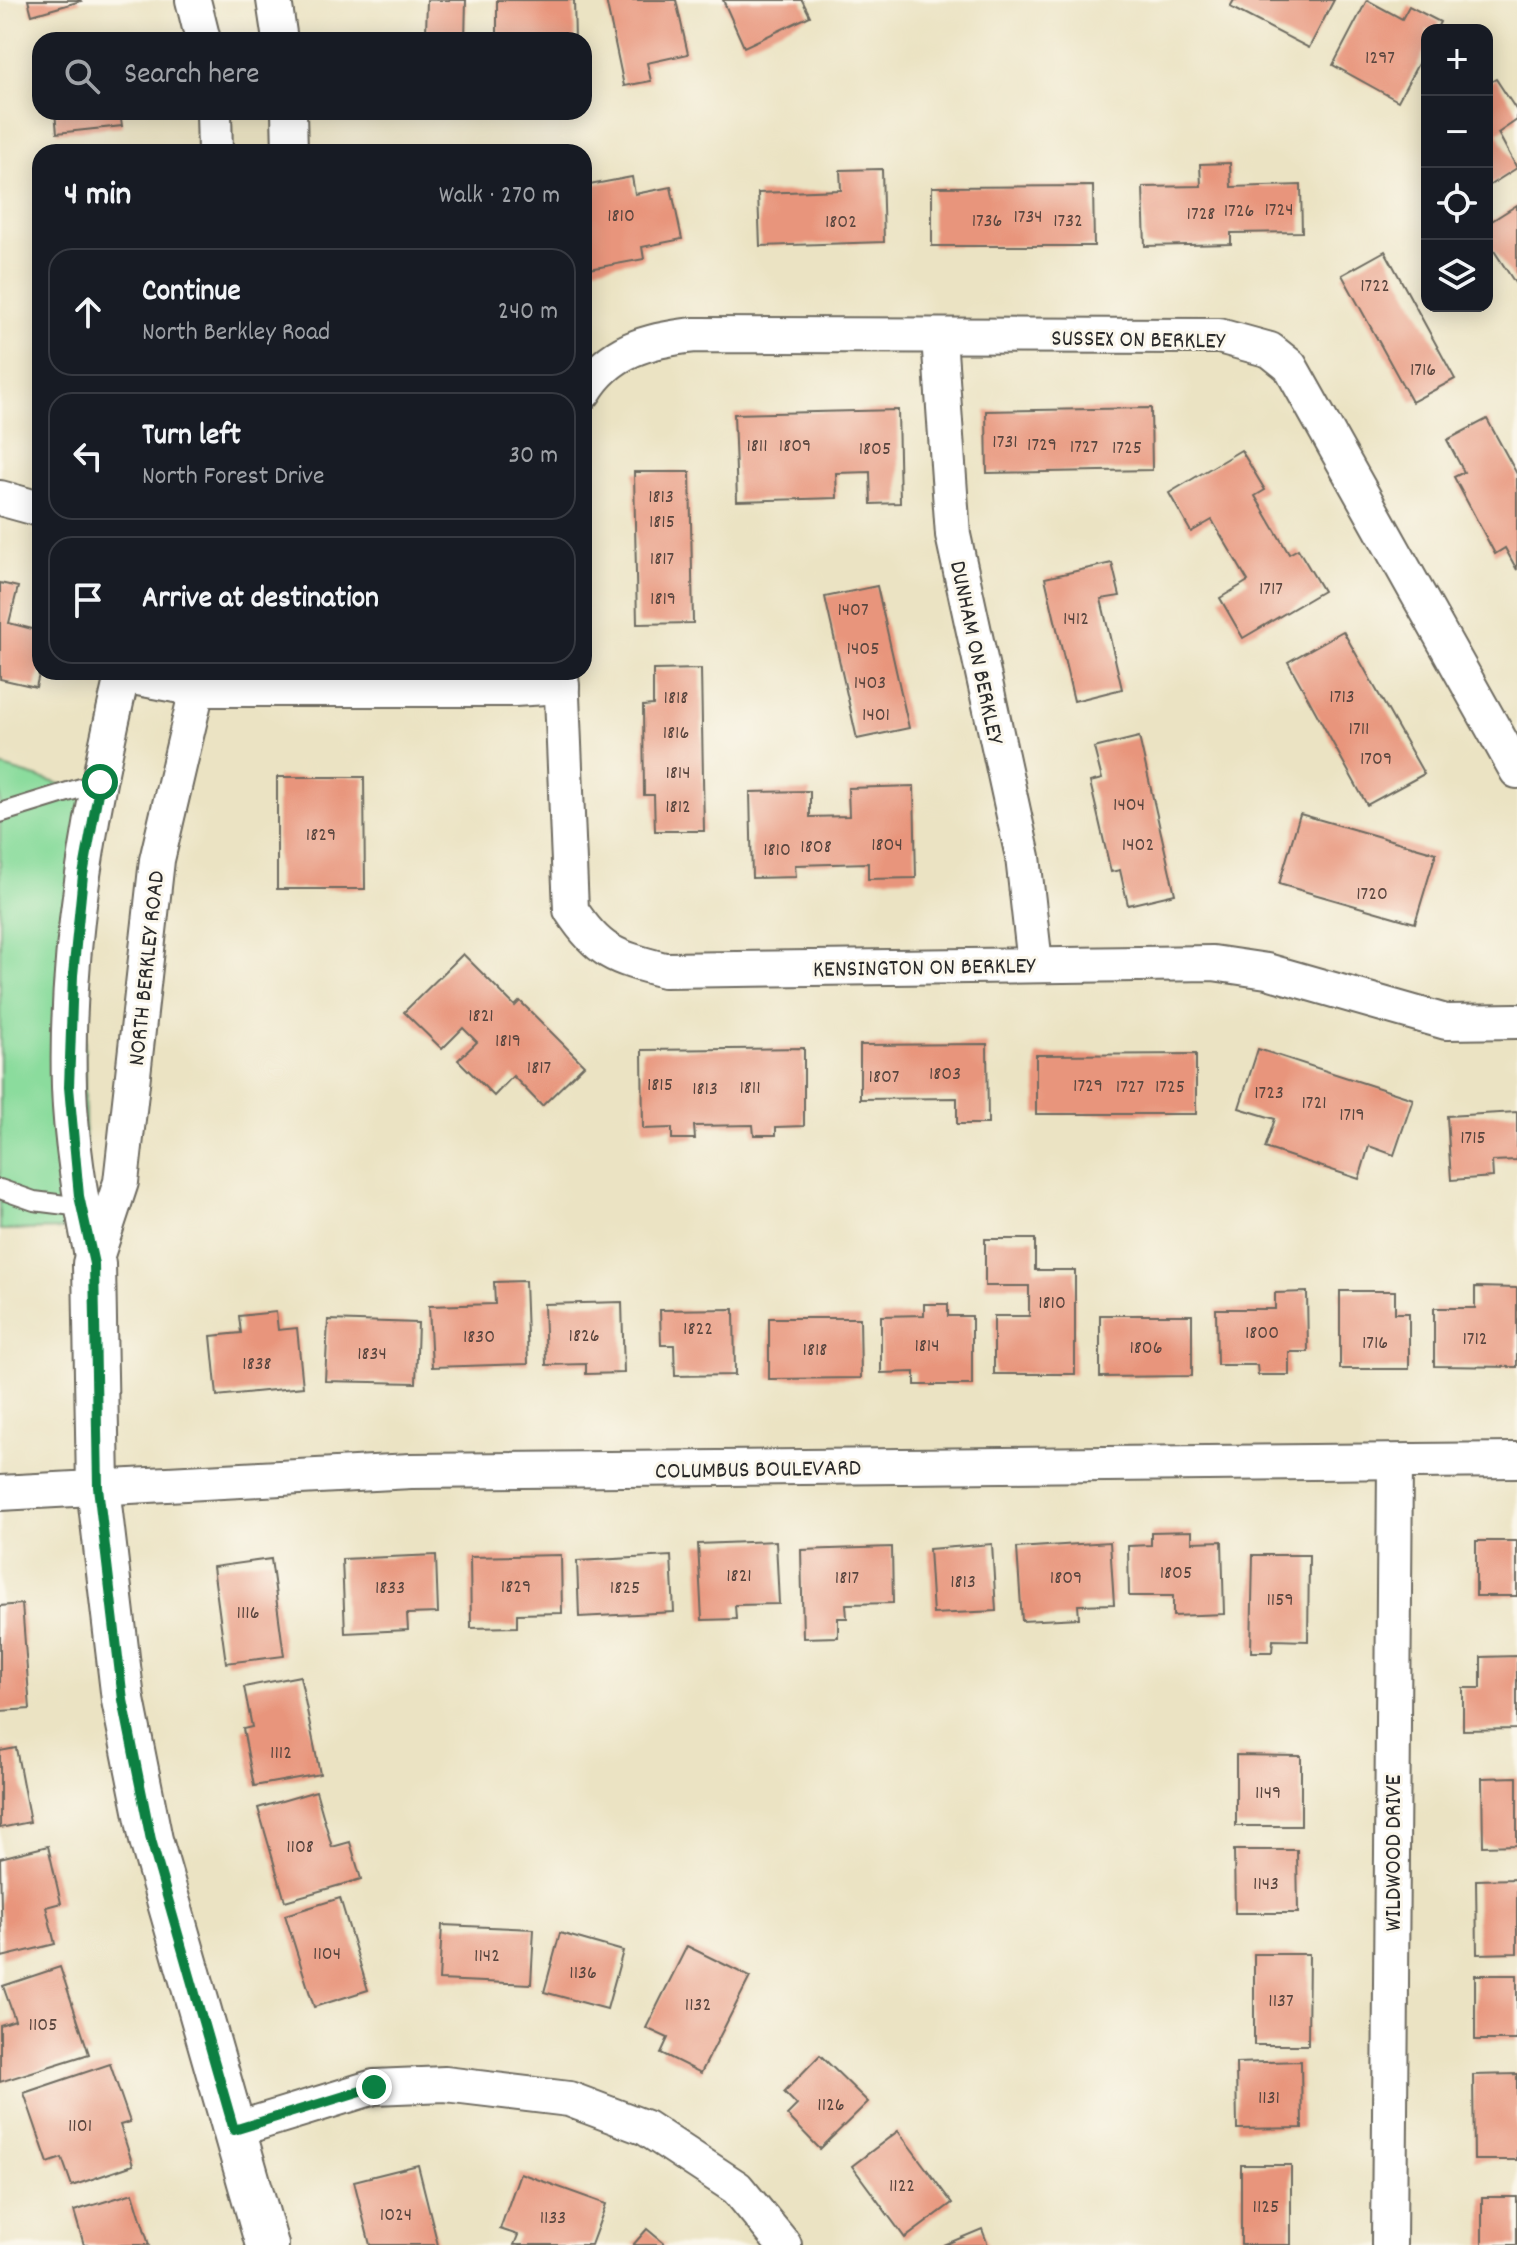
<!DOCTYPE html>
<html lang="en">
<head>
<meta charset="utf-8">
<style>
	body { margin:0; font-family:Dekko,sans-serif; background:#20242c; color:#f1f3f6 }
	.controls { position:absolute; right:24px; top:24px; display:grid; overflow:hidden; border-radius:16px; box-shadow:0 4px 20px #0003 }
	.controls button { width:72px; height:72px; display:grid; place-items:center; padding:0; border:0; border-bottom:2px solid #363941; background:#171b24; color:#f1f3f6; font:40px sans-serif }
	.stop { position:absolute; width:24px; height:24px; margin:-18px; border:6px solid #0b8043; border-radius:50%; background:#fff }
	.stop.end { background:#0b8043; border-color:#fff; box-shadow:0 2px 8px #0008 }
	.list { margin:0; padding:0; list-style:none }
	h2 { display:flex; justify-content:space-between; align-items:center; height:104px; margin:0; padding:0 32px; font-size:34px }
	h2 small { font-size:26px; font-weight:400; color:#9ea1a6 }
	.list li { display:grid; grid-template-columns:52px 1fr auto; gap:24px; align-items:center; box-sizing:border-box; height:128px; margin:0 16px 16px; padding:0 16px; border:2px solid #363941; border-radius:24px }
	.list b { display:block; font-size:30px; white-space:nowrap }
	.list p { margin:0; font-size:26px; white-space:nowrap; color:#9ea1a6 }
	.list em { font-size:26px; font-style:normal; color:#9ea1a6 }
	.icon { flex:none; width:44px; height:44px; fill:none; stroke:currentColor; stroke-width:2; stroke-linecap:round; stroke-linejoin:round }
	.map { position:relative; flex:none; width:1517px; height:2245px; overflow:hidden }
	.search { position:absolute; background:#171b24; box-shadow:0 4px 20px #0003; left:32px; top:32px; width:560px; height:88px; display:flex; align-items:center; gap:20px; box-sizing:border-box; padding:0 28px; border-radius:24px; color:#9ea1a6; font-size:30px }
	.panel { position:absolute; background:#171b24; box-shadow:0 4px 20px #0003; left:32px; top:144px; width:560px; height:536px; border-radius:24px }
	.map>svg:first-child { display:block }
	.green { fill:#8bdc9d; stroke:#5b8464; stroke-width:2 }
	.building { fill:#e8957b }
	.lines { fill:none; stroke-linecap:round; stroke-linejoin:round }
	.service-casing { stroke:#6e6b60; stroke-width:22 }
	.minor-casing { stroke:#6e6b60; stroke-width:38 }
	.tertiary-casing { stroke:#6e6b60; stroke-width:46 }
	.service { stroke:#fff; stroke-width:18 }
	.minor { stroke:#fff; stroke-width:34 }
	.tertiary { stroke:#fff; stroke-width:42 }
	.route { stroke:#0b8043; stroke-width:10 }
	.labels { text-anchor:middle; stroke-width:6; stroke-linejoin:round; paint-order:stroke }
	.number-label { font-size:20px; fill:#5a463f }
	.street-label { font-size:24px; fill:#2b2b2b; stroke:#fbf7ec }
</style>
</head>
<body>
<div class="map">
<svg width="1517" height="2245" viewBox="0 0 1517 2245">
	<rect width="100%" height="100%" fill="#fbf7ec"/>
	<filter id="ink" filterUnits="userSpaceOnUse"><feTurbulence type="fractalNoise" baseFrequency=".0125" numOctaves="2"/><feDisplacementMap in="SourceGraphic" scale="16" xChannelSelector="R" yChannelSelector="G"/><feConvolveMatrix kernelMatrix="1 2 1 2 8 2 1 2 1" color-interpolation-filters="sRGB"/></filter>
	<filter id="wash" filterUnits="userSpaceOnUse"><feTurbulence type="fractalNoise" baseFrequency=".006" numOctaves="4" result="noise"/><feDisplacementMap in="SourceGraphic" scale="32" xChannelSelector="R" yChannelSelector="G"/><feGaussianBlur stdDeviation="1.8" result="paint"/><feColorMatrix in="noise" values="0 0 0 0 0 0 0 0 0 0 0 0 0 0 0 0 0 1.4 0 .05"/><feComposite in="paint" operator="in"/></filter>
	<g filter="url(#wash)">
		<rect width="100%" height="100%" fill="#ebe3c3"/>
		<polygon class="green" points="0,766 97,795 83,875 86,1229 0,1230"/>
		<g id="blocks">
			<g class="building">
				<polygon points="28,0 80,0 81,1 32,15"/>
				<polygon points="427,0 466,0 465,40 388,40 388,33 426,33"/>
				<polygon points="497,0 574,0 575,40 497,40"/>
				<polygon points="606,0 676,0 688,54 647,63 651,81 624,86"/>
				<polygon points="723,0 802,0 810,16 744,47"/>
				<polygon points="1234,0 1334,0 1309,48 1230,7"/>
				<polygon points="1367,0 1402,19 1409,6 1440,22 1436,30 1427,30 1427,47 1398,101 1333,65"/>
				<polygon points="1496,79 1517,111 1517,120 1498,133 1517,168 1487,187 1487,84"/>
				<polygon points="55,112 120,112 122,126 57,133"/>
				<polygon points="1230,163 1231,187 1301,185 1302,232 1231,233 1231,244 1145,246 1143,187 1201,186 1200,164"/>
				<polygon points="882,169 884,242 760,246 758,193 841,190 840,170"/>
				<polygon points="632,177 635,194 671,187 682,239 642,247 644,259 584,270 584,186"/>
				<polygon points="1093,186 1094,246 932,246 932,187"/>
				<polygon points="1517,205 1517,286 1487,240 1487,224"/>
				<polygon points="1385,251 1455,379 1412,402 1342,275"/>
				<polygon points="1151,408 1152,470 987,473 986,411"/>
				<polygon points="898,410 900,503 871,504 870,472 836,473 837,498 737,501 734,414"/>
				<polygon points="1487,419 1517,474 1517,570 1505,548 1495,554 1454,477 1464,472 1447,440"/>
				<polygon points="1241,450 1265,490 1255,496 1289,554 1298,549 1323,591 1243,638 1220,598 1248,581 1212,520 1191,532 1169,493"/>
				<polygon points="634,472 690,472 693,623 637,624"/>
				<polygon points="1112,563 1120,596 1101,599 1122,689 1074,701 1045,578"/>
				<polygon points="0,583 18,587 9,623 40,631 40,670 36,687 0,679"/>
				<polygon points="877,586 909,728 857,739 825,597"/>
				<polygon points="1343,631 1424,774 1367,805 1288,662"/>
				<polygon points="701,669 704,831 655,831 654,795 644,795 643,706 653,705 653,670"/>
				<polygon points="1139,737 1175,894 1128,905 1120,870 1111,872 1090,782 1102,779 1094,748"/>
				<polygon points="277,777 364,777 365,889 277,889"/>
				<polygon points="914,786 916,878 868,879 868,863 795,865 796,877 752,878 750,792 810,791 810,817 849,816 848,788"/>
				<polygon points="1300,814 1436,853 1415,923 1279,884"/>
				<polygon points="463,954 515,1006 520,1001 584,1065 542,1106 513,1076 494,1096 458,1060 477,1042 463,1028 442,1049 404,1012"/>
				<polygon points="987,1044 988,1124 957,1124 957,1098 860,1099 860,1045"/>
				<polygon points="804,1048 804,1126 776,1127 776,1135 754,1135 753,1125 694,1126 695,1139 672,1139 672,1128 643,1129 642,1050"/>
				<polygon points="1258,1049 1413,1099 1394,1155 1369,1146 1359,1179 1265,1148 1275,1119 1239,1108"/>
				<polygon points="1196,1054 1196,1114 1036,1114 1036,1055"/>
				<polygon points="1517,1112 1517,1160 1492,1161 1493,1177 1451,1180 1447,1116"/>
				<polygon points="985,1239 1035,1239 1035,1270 1075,1270 1075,1374 994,1374 994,1316 1029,1316 1029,1286 985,1286"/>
				<polygon points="525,1281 528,1364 432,1367 429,1306 495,1304 494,1282"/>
				<polygon points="1475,1287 1517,1288 1517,1367 1434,1366 1434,1308 1475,1308"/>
				<polygon points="1340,1291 1395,1291 1395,1313 1409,1313 1409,1369 1340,1369"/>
				<polygon points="1307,1292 1308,1352 1289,1352 1289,1375 1258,1375 1257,1365 1217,1365 1216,1309 1275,1309 1275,1293"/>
				<polygon points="622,1302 624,1373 586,1374 586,1364 546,1365 544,1304"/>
				<polygon points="924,1304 948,1304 948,1316 972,1316 972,1385 915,1385 915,1372 881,1373 881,1316 924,1315"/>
				<polygon points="734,1309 735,1375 675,1376 674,1345 661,1345 660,1310"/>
				<polygon points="276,1312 278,1330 297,1328 303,1387 217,1396 211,1336 241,1333 239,1316"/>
				<polygon points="1100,1315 1192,1315 1192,1376 1100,1377"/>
				<polygon points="769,1318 860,1318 861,1378 769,1379"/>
				<polygon points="328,1320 418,1323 416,1383 325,1381"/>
				<polygon points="1192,1531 1192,1542 1222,1541 1224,1614 1173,1616 1173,1596 1129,1596 1128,1546 1151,1545 1151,1532"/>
				<polygon points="776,1541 779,1604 735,1605 736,1619 702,1620 698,1544"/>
				<rect x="1476" y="1541" width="41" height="55"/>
				<polygon points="1110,1542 1114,1604 1078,1605 1079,1618 1022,1621 1017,1548"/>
				<polygon points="992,1544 996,1611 933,1614 929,1549"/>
				<polygon points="892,1547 893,1603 846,1604 847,1618 838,1618 838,1637 803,1638 801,1550"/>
				<polygon points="436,1555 438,1613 407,1614 408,1630 345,1633 342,1559"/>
				<polygon points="561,1555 562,1613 517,1614 517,1627 471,1628 470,1557"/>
				<polygon points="1253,1555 1309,1555 1308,1641 1273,1640 1272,1652 1251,1652"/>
				<polygon points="671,1556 674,1612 579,1617 577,1561"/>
				<polygon points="271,1559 284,1656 226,1663 213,1567"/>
				<polygon points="22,1604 30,1709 0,1711 0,1606"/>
				<polygon points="1517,1656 1517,1729 1463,1730 1463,1688 1481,1688 1481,1657"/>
				<polygon points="300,1676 320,1774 254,1786 243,1729 252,1727 244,1687"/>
				<polygon points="16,1748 30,1822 0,1828 0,1751"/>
				<polygon points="1236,1755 1301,1756 1301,1826 1236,1826"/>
				<polygon points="1517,1777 1517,1845 1483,1846 1482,1778"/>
				<polygon points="316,1791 332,1847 350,1842 361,1879 285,1901 258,1808"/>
				<polygon points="48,1846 61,1903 46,1907 55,1944 2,1957 0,1858"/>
				<polygon points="1234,1850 1297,1850 1298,1913 1235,1913"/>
				<polygon points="1517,1879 1517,1953 1477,1954 1476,1880"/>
				<polygon points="340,1898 368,1990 314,2007 285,1915"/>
				<polygon points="442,1925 534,1929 531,1984 439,1980"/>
				<polygon points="560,1933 623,1951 607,2009 544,1992"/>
				<polygon points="687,1946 750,1977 701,2073 661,2053 668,2038 646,2028"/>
				<polygon points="1254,1954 1309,1954 1308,2045 1254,2045"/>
				<polygon points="60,1967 89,2054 0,2082 0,2025 15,2020 3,1986"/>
				<rect x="1475" y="1975" width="42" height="65"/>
				<polygon points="820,2055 868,2102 820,2149 787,2115 797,2105 784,2092"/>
				<polygon points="1301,2061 1302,2128 1237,2129 1236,2063"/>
				<polygon points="110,2064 130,2122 120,2125 133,2165 72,2186 62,2158 48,2163 24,2093"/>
				<polygon points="1517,2074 1517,2160 1474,2160 1473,2075"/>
				<polygon points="898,2131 952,2203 905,2238 852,2166"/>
				<polygon points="418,2165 438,2245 370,2245 354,2181"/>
				<rect x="1241" y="2165" width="50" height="80"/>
				<polygon points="520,2173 606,2204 591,2245 514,2245 518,2235 500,2229"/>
				<polygon points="133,2193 149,2245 84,2245 74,2211"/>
				<rect x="1482" y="2197" width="35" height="48"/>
				<polygon points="647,2229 666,2245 633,2245"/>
				<polygon points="982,2229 988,2245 944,2245"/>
			</g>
		</g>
	</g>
	<g filter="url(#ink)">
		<use href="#blocks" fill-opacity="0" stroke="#6e6b60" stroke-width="2"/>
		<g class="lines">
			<g class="service-casing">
				<g id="service">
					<polyline points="0,813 100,782"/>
					<polyline points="0,1189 34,1201 81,1207"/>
				</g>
			</g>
			<g class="minor-casing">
				<g id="minor">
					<polyline points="193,0 203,40"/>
					<polyline points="274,0 280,40"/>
					<polyline points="214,112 215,152"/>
					<polyline points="289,112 290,152"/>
					<polyline points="939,337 953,535 1023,857 1035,964"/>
					<path d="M584,392C609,350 648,340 695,335L1219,336L1270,350L1290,366L1517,771"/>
					<polyline points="0,498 40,509"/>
					<path d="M561,672L571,910C599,953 615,957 664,970L1213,963L1267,971L1446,1022L1517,1021"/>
					<polyline points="122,675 197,689 514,689 562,686"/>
					<path d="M93,1261C81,1204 71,1146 69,1087C65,948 91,807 123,672"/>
					<polyline points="94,1264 121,1182 157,860 201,672"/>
					<polyline points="0,1493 411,1471 1517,1460"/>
					<polyline points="234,2130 374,2087 445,2084 569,2099 646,2128 737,2188 784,2245"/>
					<polyline points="1389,2245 1395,1462"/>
				</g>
			</g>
			<g class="tertiary-casing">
				<polyline id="tertiary" points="94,1264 98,1487 123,1700 151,1840 267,2245"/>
			</g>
			<use href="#service" class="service"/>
			<use href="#minor" class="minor"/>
			<use href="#tertiary" class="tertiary"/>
		</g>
	</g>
	<g class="lines" filter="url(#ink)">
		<polyline class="route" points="100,782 83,875 73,975 69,1087 79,1196 94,1264 98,1487 123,1700 151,1840 234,2130 374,2087"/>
	</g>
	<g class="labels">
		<g class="number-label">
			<text x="1380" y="63">1297</text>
			<text x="1279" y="215">1724</text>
			<text x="1239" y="216">1726</text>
			<text x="1201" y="219">1728</text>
			<text x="621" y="221">1810</text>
			<text x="1028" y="222">1734</text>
			<text x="987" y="226">1736</text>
			<text x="1068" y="226">1732</text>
			<text x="841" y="227">1802</text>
			<text x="1375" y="291">1722</text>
			<text x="1423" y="375">1716</text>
			<text x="1005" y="447">1731</text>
			<text x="1042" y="450">1729</text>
			<text x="757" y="451">1811</text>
			<text x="795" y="451">1809</text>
			<text x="1084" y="452">1727</text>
			<text x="1127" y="453">1725</text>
			<text x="875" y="454">1805</text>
			<text x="661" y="502">1813</text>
			<text x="662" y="527">1815</text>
			<text x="662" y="564">1817</text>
			<text x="1271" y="594">1717</text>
			<text x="663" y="604">1819</text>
			<text x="853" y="615">1407</text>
			<text x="1076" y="624">1412</text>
			<text x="863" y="654">1405</text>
			<text x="870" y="688">1403</text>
			<text x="1342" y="702">1713</text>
			<text x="676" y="703">1818</text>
			<text x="876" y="720">1401</text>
			<text x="1359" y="734">1711</text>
			<text x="676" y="738">1816</text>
			<text x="1376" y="764">1709</text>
			<text x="678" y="778">1814</text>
			<text x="1129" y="810">1404</text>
			<text x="678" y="812">1812</text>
			<text x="321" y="840">1829</text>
			<text x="887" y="850">1804</text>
			<text x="1138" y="850">1402</text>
			<text x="816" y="852">1808</text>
			<text x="777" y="855">1810</text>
			<text x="1372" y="899">1720</text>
			<text x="481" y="1021">1821</text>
			<text x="508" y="1046">1819</text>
			<text x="539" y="1073">1817</text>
			<text x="945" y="1079">1803</text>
			<text x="884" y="1082">1807</text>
			<text x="660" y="1090">1815</text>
			<text x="1088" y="1091">1729</text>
			<text x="1130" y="1092">1727</text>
			<text x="1170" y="1092">1725</text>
			<text x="750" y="1093">1811</text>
			<text x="705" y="1094">1813</text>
			<text x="1269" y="1098">1723</text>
			<text x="1314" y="1108">1721</text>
			<text x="1352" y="1120">1719</text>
			<text x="1473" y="1143">1715</text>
			<text x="1052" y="1308">1810</text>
			<text x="698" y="1334">1822</text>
			<text x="1262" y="1338">1800</text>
			<text x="584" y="1341">1826</text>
			<text x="479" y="1342">1830</text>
			<text x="1475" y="1344">1712</text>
			<text x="1375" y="1348">1716</text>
			<text x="927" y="1351">1814</text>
			<text x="1146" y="1353">1806</text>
			<text x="815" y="1355">1818</text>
			<text x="372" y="1359">1834</text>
			<text x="257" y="1369">1838</text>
			<text x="1176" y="1578">1805</text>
			<text x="739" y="1581">1821</text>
			<text x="847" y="1583">1817</text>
			<text x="1066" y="1583">1809</text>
			<text x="963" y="1587">1813</text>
			<text x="516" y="1592">1829</text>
			<text x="390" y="1593">1833</text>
			<text x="625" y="1593">1825</text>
			<text x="1280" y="1605">1159</text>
			<text x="248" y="1618">1116</text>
			<text x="281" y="1758">1112</text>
			<text x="1268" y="1798">1149</text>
			<text x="300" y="1852">1108</text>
			<text x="1266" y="1889">1143</text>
			<text x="327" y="1959">1104</text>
			<text x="487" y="1961">1142</text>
			<text x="583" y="1978">1136</text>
			<text x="1281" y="2006">1137</text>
			<text x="698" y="2010">1132</text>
			<text x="43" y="2030">1105</text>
			<text x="1269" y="2103">1131</text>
			<text x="831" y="2110">1126</text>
			<text x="80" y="2131">1101</text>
			<text x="902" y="2191">1122</text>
			<text x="1266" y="2212">1125</text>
			<text x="396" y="2220">1024</text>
			<text x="553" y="2223">1133</text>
		</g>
		<g class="street-label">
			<text transform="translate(1138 338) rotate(1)" y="8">SUSSEX ON BERKLEY</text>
			<text transform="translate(978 652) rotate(78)" y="8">DUNHAM ON BERKLEY</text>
			<text transform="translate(924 966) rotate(-1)" y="8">KENSINGTON ON BERKLEY</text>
			<text transform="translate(145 968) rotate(-84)" y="8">NORTH BERKLEY ROAD</text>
			<text transform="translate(758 1468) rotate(-1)" y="8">COLUMBUS BOULEVARD</text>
			<text transform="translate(1392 1853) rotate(-90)" y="8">WILDWOOD DRIVE</text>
		</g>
	</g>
</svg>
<div class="controls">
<button>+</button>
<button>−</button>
<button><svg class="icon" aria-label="locate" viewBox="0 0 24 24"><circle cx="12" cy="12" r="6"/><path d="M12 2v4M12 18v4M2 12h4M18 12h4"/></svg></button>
<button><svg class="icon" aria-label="layers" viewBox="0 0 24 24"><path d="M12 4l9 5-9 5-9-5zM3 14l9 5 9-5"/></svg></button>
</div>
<div class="stop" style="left:100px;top:782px"></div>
<div class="stop end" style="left:374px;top:2087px"></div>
<div class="search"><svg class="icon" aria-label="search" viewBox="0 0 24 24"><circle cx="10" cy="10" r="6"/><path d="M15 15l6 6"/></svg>Search here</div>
<section class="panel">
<h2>4 min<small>Walk · 270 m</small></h2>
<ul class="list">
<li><svg class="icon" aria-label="ahead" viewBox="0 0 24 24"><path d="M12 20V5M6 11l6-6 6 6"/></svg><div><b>Continue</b><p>North Berkley Road</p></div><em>240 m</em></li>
<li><svg class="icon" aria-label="left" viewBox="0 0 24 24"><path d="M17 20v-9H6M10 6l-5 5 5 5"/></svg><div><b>Turn left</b><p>North Forest Drive</p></div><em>30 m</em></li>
<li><svg class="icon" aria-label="arrive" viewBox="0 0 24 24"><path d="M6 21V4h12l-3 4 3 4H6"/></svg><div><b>Arrive at destination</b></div></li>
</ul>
</section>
</div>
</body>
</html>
